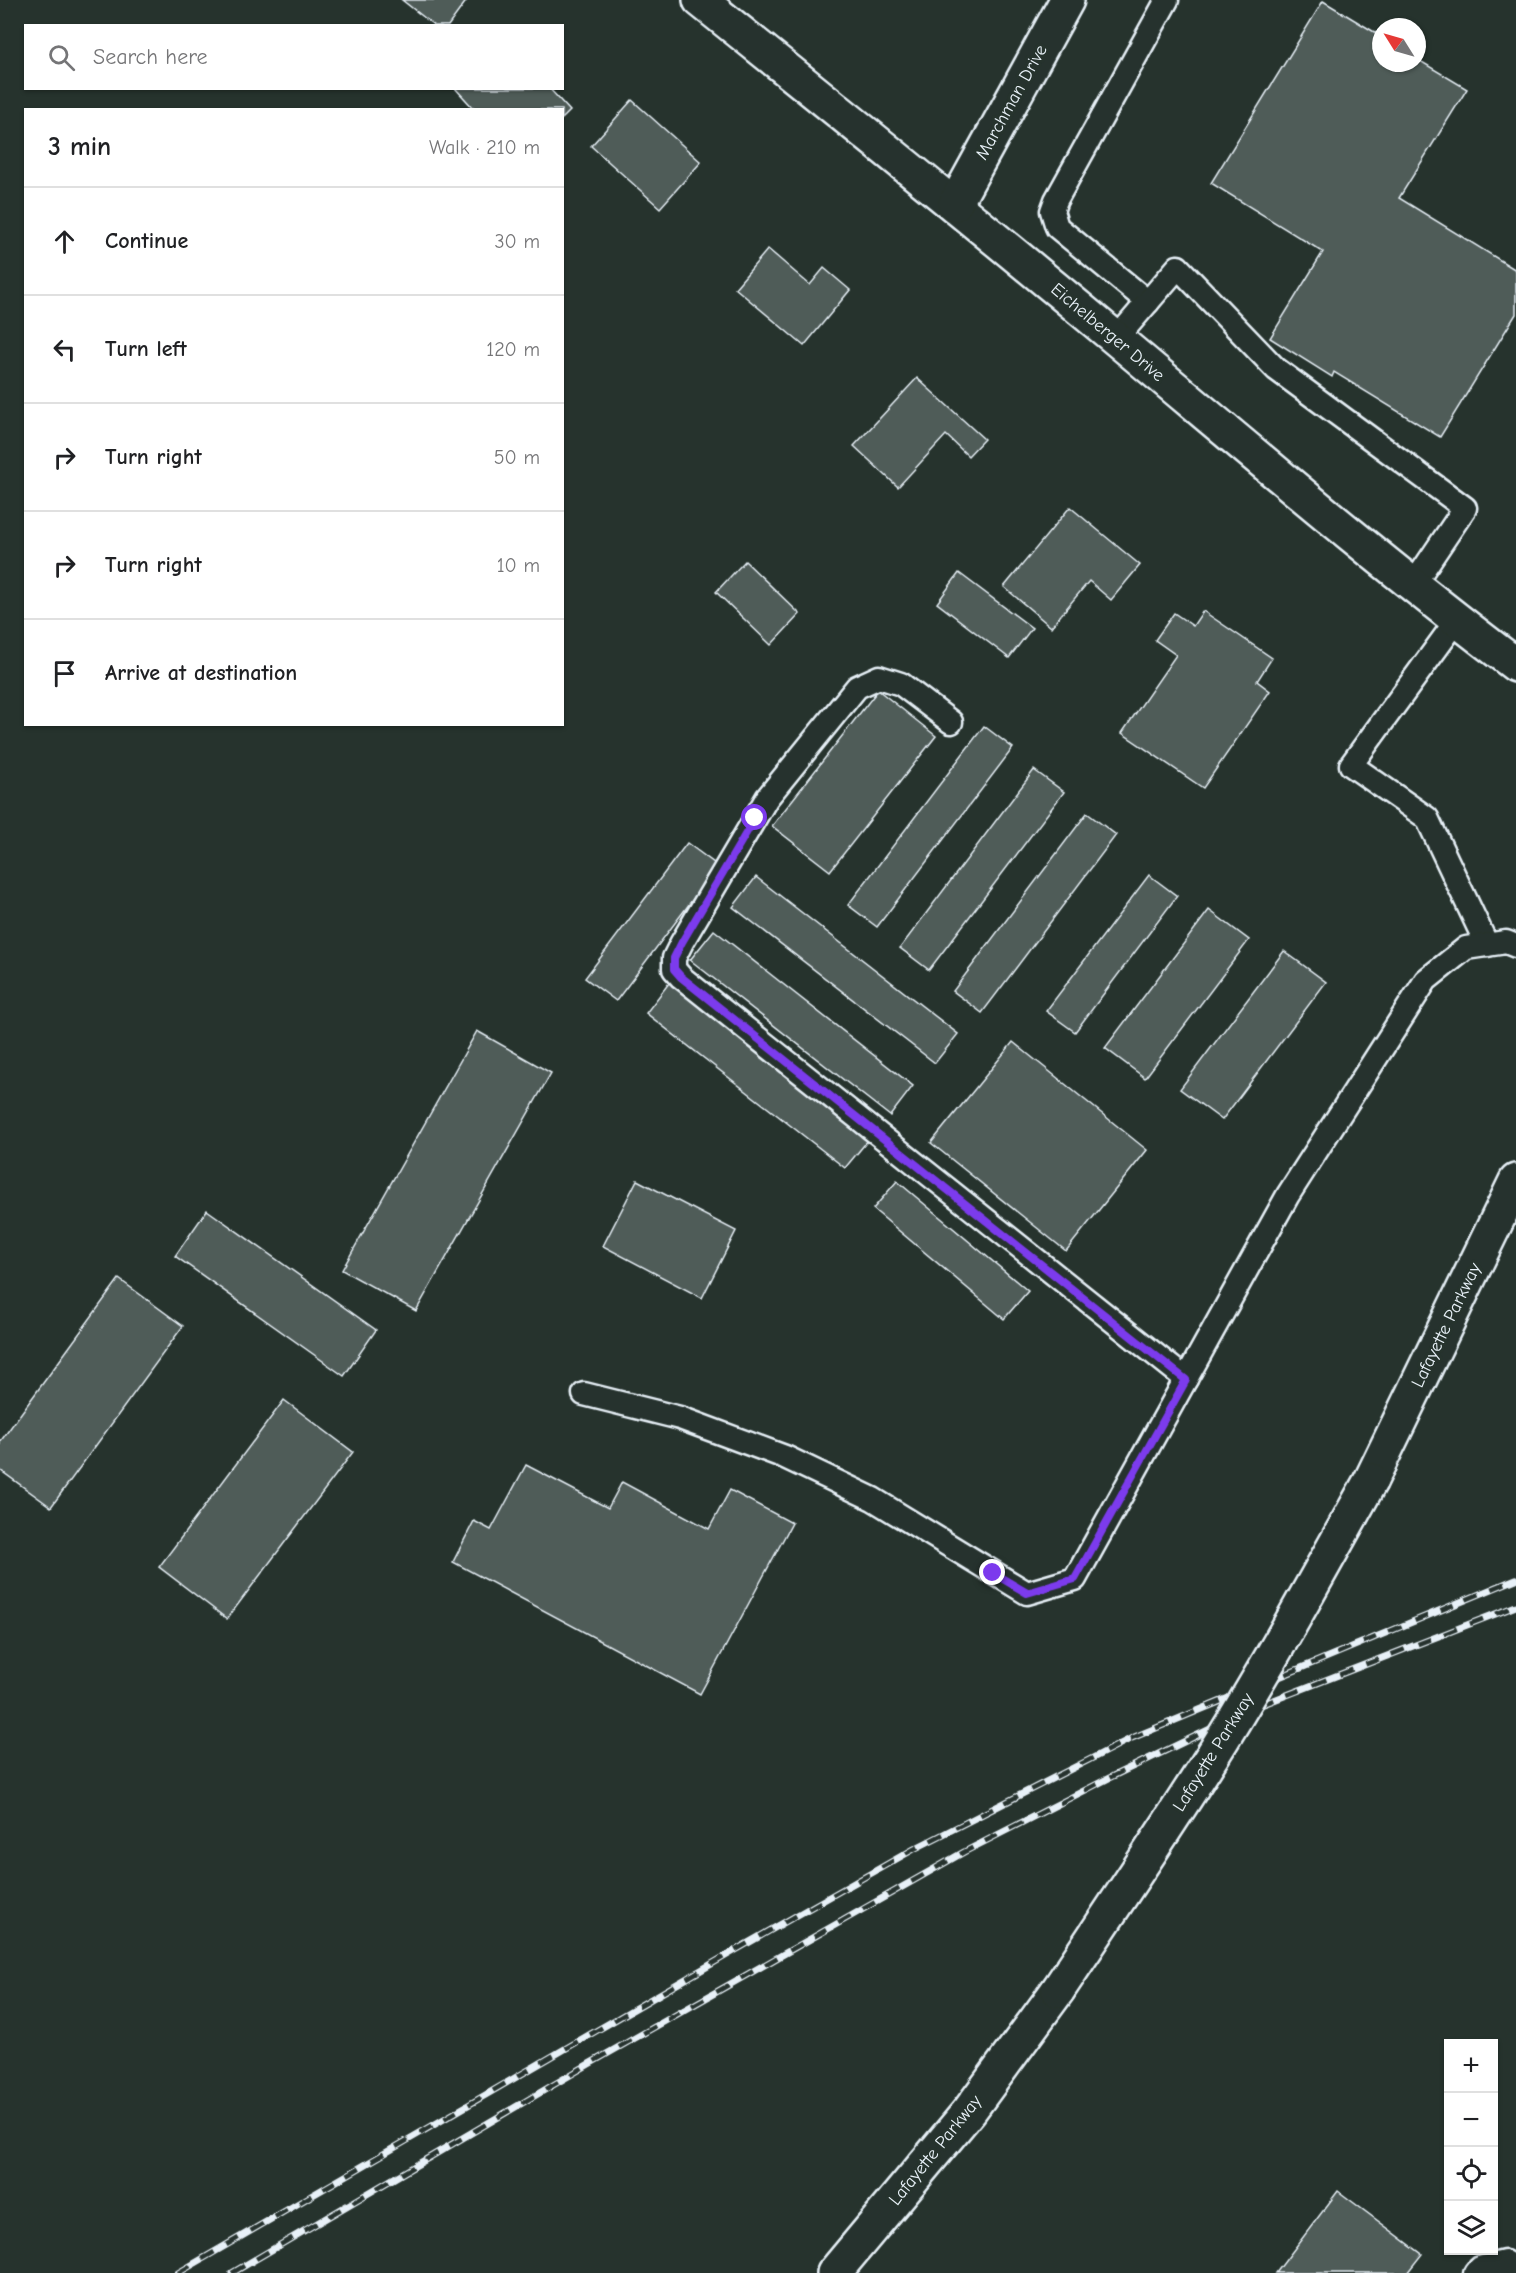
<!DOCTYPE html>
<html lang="en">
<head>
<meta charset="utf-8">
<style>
	body { margin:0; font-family:"Comic Neue",sans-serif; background:#f2f2f2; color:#202124 }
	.controls { position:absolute; right:18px; bottom:18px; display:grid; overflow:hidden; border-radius:0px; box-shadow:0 2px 4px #0004 }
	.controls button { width:54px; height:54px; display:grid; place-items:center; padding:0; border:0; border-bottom:2px solid #e0e0e0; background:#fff; color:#202124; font:30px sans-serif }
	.compass { position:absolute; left:1372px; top:18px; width:54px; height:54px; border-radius:50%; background:#fff; box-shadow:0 2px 4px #0004; rotate:307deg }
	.stop { position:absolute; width:18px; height:18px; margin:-14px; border:4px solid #7c3aed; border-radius:50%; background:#fff }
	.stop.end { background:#7c3aed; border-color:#fff; box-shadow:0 2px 6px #0008 }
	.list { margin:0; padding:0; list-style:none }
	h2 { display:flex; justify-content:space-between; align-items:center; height:78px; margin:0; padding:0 24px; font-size:26px }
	h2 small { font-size:20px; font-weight:400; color:#757577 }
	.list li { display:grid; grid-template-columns:39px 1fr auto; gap:18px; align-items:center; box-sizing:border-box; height:108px; padding:0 24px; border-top:2px solid #e0e0e0 }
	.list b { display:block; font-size:22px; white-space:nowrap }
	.list em { font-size:20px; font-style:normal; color:#757577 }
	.icon { flex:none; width:33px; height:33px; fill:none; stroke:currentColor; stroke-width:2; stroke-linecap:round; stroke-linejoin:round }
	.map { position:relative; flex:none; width:1516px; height:2273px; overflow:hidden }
	.search { position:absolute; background:#fff; box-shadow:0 2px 4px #0004; left:24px; top:24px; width:540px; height:66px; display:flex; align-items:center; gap:15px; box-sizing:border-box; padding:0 21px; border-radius:0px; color:#757577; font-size:22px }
	.panel { position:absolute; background:#fff; box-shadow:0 2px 4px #0004; left:24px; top:108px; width:540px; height:618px; border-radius:0px }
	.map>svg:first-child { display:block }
	.building { fill:#505c59; stroke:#e8f1f8; stroke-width:1.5 }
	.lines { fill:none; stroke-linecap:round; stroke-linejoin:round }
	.service-casing { stroke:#e8f1f8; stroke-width:27 }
	.minor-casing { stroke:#e8f1f8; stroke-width:38 }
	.trunk-casing { stroke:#e8f1f8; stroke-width:38 }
	.service { stroke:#26332d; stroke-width:22 }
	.minor { stroke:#26332d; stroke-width:33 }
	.trunk { stroke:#26332d; stroke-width:33 }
	.rail-casing { stroke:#e8f1f8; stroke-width:7 }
	.rail { stroke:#26332d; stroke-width:4.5; stroke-dasharray:14; stroke-linecap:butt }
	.trunk-bridge-casing { stroke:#e8f1f8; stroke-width:38; stroke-linecap:butt }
	.trunk-bridge { stroke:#26332d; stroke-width:33 }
	.route { stroke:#7c3aed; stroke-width:8 }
	.labels { text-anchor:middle; stroke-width:6; stroke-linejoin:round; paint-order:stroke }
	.street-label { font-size:18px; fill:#e8f1f8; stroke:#26332d }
</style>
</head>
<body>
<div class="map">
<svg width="1516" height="2273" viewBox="0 0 1516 2273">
	<rect width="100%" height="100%" fill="#26332d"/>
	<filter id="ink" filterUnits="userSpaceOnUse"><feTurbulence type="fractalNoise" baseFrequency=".0167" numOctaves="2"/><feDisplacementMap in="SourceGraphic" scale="12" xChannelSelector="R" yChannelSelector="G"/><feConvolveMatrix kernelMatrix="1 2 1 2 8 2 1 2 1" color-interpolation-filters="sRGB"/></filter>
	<g filter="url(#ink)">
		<g class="building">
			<polygon points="402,0 467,0 448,26 435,26"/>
			<polygon points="1323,1 1381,36 1381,63 1417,63 1417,59 1467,89 1399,198 1516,270 1516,314 1440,437 1334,372 1332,377 1270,338 1323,252 1211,183"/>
			<polygon points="455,88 549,88 570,111 562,119 562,110 475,110"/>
			<polygon points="632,100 701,162 660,208 591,146"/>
			<polygon points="768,249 810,285 824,268 850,290 804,346 735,288"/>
			<polygon points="917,378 984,439 968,456 946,435 898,487 854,446"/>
			<polygon points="1070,507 1140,565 1111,600 1089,581 1051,627 1004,587"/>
			<polygon points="745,561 800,614 771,645 716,592"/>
			<polygon points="959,573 1032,628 1009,658 937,603"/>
			<polygon points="1203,611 1272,658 1257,681 1270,691 1203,788 1122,733 1176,655 1155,640 1174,613 1193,626"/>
			<polygon points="878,690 936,736 830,871 772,826"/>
			<polygon points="984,726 1013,748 877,927 848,905"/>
			<polygon points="1034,770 1064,792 929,970 900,948"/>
			<polygon points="1087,813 1116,835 982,1013 953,991"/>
			<polygon points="687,843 718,866 616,1001 585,978"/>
			<polygon points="1149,875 1177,896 1075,1032 1046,1011"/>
			<polygon points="756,877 958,1034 935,1063 733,907"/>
			<polygon points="1209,910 1249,940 1145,1078 1105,1048"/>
			<polygon points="714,930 913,1086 890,1116 690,960"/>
			<polygon points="1284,951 1326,982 1222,1120 1180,1089"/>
			<polygon points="669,983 869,1139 845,1168 646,1013"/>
			<polygon points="477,1031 551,1073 416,1311 342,1270"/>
			<polygon points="1013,1042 1147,1150 1066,1251 931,1143"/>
			<polygon points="637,1180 736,1231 702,1298 603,1246"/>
			<polygon points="897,1181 1028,1291 1004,1319 873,1209"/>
			<polygon points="207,1210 376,1330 344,1376 175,1256"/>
			<polygon points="119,1279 183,1326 51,1507 0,1470 0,1442"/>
			<polygon points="284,1400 353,1452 227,1619 159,1567"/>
			<polygon points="526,1465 608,1508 622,1482 709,1529 730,1490 792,1523 700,1694 453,1562 474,1521 491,1530"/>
			<polygon points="1338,2191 1422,2254 1407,2273 1276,2273"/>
		</g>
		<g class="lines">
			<g class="service-casing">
				<g id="service">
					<polyline points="1148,302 1057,227 1052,211 1056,200 1167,0"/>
					<polyline points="1116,339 1178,267 1276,369 1465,508 1413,585"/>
					<polyline points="1457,620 1351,765 1427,818 1487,945"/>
					<polyline points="951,722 901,684 879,677 857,687 767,798 682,942 674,958 674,969 681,977 1186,1379"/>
					<polyline points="584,1394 680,1418 785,1457 873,1499 1027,1593 1075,1579 1288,1195 1426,980 1466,948 1506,942 1516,946"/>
					<polyline points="1475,2273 1479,2268 1505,2262 1516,2271"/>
				</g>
			</g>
			<g class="minor-casing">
				<g id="minor">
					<path d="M700,0C839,111 977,223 1114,337C1247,448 1378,561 1516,665"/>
					<polyline points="955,204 1067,0"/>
				</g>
			</g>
			<g class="trunk-casing">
				<g id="trunk">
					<polyline points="1371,1480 1516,1181"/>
					<polyline points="834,2273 970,2110 1058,1990"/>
				</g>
			</g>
			<use href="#service" class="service"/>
			<use href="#minor" class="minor"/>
			<use href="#trunk" class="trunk"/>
			<g class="rail-casing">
				<g id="rail">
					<polyline points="178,2273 734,1951 914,1849 1132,1738 1516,1579"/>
					<polyline points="232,2273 589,2064 964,1852 1113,1776 1256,1707 1516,1606"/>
				</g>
			</g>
			<use href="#rail" class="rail"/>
			<g class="trunk-bridge-casing">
				<path id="trunk-bridge" d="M1058,1990C1109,1914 1160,1838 1209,1761C1266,1670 1318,1575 1371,1480"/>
			</g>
			<use href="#trunk-bridge" class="trunk-bridge"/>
		</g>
	</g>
	<g class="lines" filter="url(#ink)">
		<polyline class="route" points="755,818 682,942 674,958 674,969 681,977 1186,1380 1075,1579 1027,1593 993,1573"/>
	</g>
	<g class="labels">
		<g class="street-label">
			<text transform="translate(1011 102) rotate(-61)" y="6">Marchman Drive</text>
			<text transform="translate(1108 332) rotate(40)" y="6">Eichelberger Drive</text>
			<text transform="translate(1446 1325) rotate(-64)" y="6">Lafayette Parkway</text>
			<text transform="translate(1213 1752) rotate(-58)" y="6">Lafayette Parkway</text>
			<text transform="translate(935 2150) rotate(-51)" y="6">Lafayette Parkway</text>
		</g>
	</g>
</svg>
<div class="controls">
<button>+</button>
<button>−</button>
<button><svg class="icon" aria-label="locate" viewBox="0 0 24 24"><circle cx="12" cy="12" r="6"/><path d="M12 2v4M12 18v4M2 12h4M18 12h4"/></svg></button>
<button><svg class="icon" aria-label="layers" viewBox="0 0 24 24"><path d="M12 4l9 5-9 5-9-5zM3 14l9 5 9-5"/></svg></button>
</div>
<svg class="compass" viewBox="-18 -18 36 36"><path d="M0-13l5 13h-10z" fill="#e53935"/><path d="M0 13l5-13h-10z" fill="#757577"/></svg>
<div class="stop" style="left:755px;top:818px"></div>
<div class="stop end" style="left:993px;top:1573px"></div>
<div class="search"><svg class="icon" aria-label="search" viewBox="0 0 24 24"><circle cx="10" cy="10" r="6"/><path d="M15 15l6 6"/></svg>Search here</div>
<section class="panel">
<h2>3 min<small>Walk · 210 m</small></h2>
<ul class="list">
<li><svg class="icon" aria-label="ahead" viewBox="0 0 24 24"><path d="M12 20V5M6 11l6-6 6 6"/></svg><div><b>Continue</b></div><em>30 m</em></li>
<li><svg class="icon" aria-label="left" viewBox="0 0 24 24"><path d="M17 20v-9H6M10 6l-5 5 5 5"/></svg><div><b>Turn left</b></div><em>120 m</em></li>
<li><svg class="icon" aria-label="right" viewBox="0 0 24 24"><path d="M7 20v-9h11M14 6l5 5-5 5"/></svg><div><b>Turn right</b></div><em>50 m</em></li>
<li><svg class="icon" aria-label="right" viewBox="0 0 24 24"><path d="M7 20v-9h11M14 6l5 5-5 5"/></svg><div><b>Turn right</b></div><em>10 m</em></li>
<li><svg class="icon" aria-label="arrive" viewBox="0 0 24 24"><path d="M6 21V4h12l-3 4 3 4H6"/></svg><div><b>Arrive at destination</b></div></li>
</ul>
</section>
</div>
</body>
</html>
